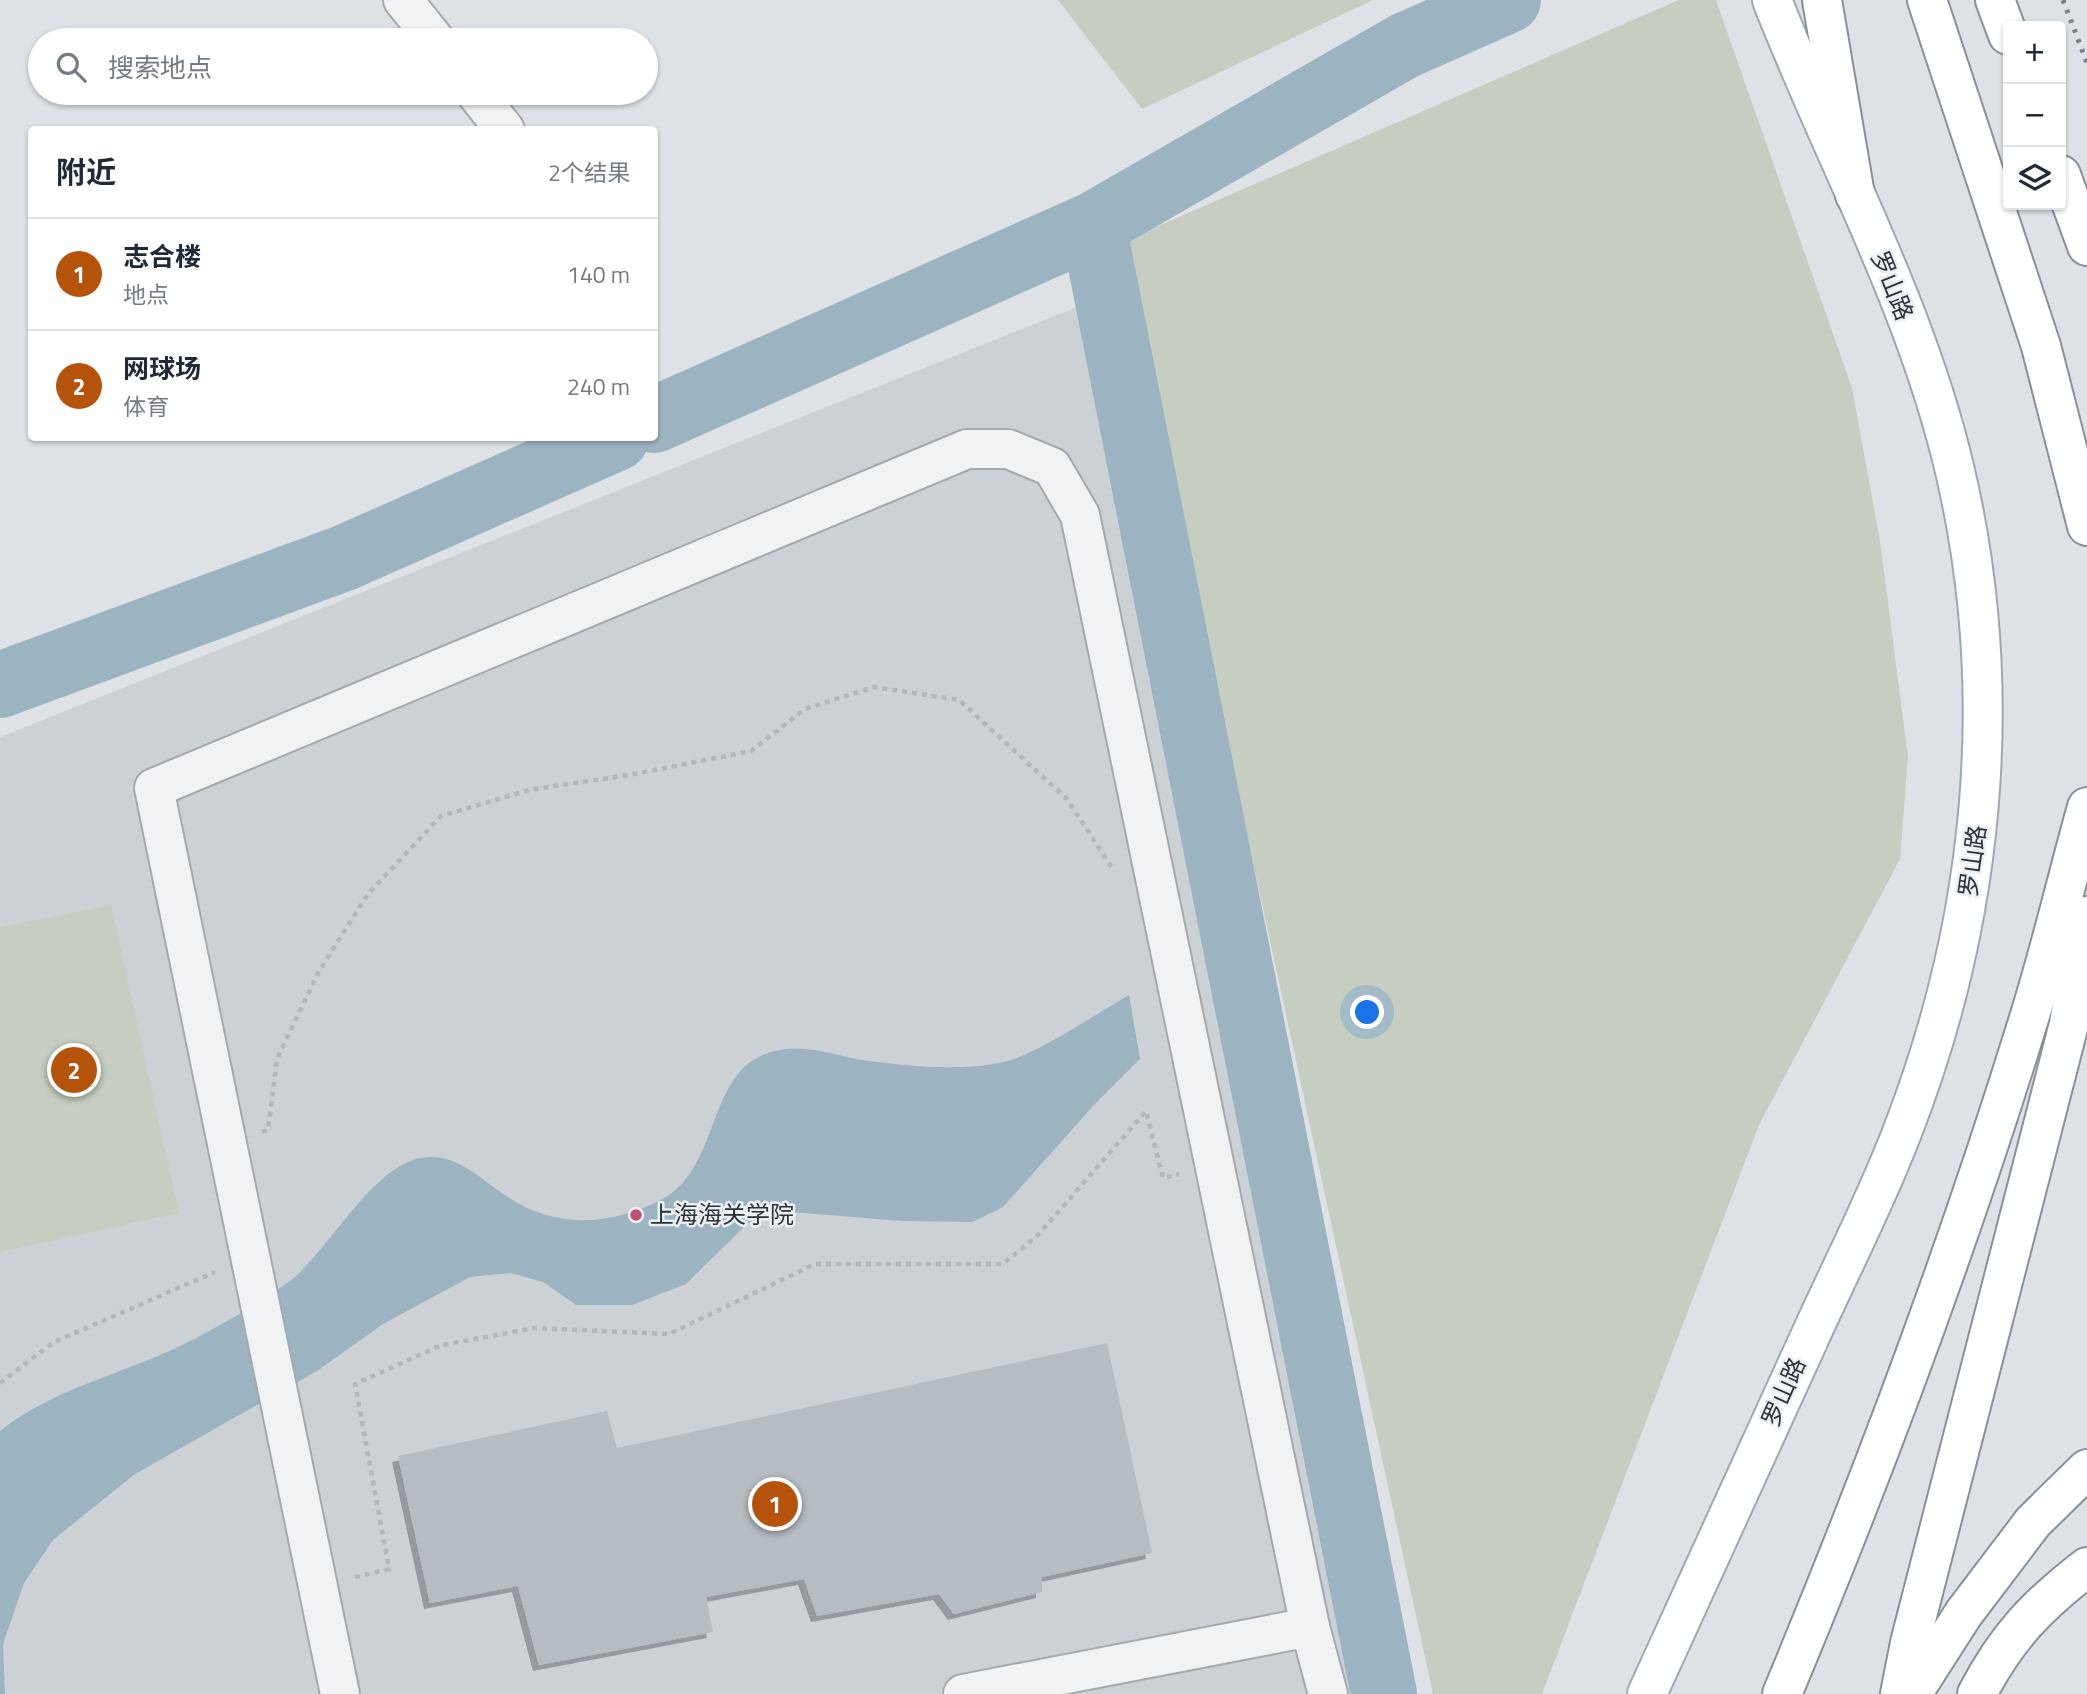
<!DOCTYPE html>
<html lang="zh">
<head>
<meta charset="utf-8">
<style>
	body { margin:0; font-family:"Titillium Web","Noto Sans SC",sans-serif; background:#f2f2f3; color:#1f2937 }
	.controls { position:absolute; right:21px; top:21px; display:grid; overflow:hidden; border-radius:7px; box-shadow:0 2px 5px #0004 }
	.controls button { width:63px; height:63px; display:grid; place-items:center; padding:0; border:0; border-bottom:2px solid #e0e1e3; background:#fff; color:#1f2937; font:35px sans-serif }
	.you { position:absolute; left:1368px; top:1013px; width:24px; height:24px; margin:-18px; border:5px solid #fff; border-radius:50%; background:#1a73e8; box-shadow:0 0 0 10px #1a73e833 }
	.badge { display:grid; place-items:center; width:46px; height:46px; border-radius:50%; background:#b45309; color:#fff; font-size:23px; font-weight:700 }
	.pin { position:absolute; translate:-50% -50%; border:4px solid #fff; box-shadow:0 2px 7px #0006 }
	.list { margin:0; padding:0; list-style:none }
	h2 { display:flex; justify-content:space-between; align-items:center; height:91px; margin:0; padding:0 28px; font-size:30px }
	h2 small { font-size:23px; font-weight:400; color:#747a83 }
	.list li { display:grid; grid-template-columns:46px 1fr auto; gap:21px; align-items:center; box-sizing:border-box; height:112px; padding:0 28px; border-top:2px solid #e0e1e3 }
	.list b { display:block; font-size:26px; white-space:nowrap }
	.list p { margin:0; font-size:23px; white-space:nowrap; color:#747a83 }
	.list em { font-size:23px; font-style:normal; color:#747a83 }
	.icon { flex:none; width:38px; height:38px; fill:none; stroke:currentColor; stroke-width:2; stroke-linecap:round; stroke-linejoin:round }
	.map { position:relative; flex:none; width:2087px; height:1694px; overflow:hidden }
	.search { position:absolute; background:#fff; box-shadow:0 2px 5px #0004; left:28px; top:28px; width:630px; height:77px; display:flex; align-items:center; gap:18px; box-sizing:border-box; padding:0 24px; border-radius:38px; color:#747a83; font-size:26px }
	.panel { position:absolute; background:#fff; box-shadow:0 2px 5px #0004; left:28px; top:126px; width:630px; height:315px; border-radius:7px }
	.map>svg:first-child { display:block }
	.built { fill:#ccd1d6 }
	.green { fill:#c5cec0 }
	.water { fill:#9cb3c2 }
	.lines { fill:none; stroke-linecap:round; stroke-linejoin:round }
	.river { stroke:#9cb3c2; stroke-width:66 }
	.building { fill:#b5bcc2; filter:url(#shadow) }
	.minor-casing { stroke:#a4a9af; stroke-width:42 }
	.major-casing { stroke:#9ea8b0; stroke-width:42 }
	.highway-casing { stroke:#87919a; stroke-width:42 }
	.path { stroke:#b4b8bc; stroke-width:4.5; stroke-dasharray:5 5; stroke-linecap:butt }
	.minor { stroke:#f0f2f4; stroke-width:38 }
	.major { stroke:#fff; stroke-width:38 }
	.highway { stroke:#fff; stroke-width:38 }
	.rail { stroke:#79838d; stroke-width:5; stroke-dasharray:3.5 7; stroke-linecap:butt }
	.poi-dot { fill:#be4f6e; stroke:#edf0f3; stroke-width:2.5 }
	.labels { text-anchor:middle; stroke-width:5; stroke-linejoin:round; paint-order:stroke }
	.street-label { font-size:24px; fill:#29313a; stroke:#edf0f3 }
	.poi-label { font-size:24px; fill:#29313a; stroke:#edf0f3; text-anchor:start }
</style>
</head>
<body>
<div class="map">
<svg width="2087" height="1694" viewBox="0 0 2087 1694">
	<defs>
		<filter id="shadow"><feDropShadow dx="-6" dy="6" stdDeviation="0" flood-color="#0004"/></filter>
	</defs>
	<rect width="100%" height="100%" fill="#dee2e6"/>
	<polygon class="built" points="1092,301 1366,1694 0,1694 0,737"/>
	<g class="green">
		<polygon points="1058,0 1373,0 1142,109"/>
		<polygon points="1679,0 1716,0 1852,388 1880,541 1908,757 1900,859 1759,1125 1542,1694 1433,1694 1119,243"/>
		<polygon points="111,905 179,1213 0,1252 0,927"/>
	</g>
	<path class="water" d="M1129,995L1140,1059L1093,1106L1003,1207L972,1222L902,1221L779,1211L747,1224L686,1284L632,1305H576L543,1282L511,1273L470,1277L383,1324L317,1371L135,1474L53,1540L24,1583L3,1644L5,1694H0V1431C54,1388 121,1375 182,1345C217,1328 254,1306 286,1284C329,1254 373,1159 429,1157C460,1156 482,1180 506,1196C555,1229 607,1226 659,1201C723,1169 704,1071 771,1052C807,1041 842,1059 877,1062C919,1067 963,1071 1004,1062C1034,1056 1099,1012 1129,995Z"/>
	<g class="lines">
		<g class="river">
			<polyline points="1093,225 1384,1694"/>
			<polyline points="654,420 1093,225 1404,46 1508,0"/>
			<polyline points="0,685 344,558 616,438"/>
		</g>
	</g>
	<polygon class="building" points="1107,1343 1152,1553 1042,1577 1042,1592 954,1614 939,1594 817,1616 804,1579 706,1597 713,1632 539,1665 518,1586 430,1603 398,1456 607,1411 617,1448"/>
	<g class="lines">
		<g class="minor-casing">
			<g id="minor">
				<polyline points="403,0 435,40"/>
				<polyline points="476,93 505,130"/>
				<polyline points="340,1694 154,788 967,449 1008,449 1052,467 1080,515 1310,1627 1328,1694"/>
				<polyline points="963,1694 1310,1627"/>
			</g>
		</g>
		<g class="major-casing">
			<path id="major" d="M1647,1694C1701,1576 1754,1458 1808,1341C1839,1272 1874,1205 1901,1135C1984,923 2007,693 1955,471C1917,307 1833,156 1772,0"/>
		</g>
		<g class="highway-casing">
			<g id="highway">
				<polyline points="1822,0 1855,195"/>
				<polyline points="1927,0 2041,346 2087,526"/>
				<polyline points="1995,0 2008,35"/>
				<polyline points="2061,175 2087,246"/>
				<path d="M1782,1694C1875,1471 1960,1243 2031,1012C2052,944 2068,875 2087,807"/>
				<polyline points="1900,1694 1910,1643 2069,1024 2087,916"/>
				<polyline points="1912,1694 1964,1613 2033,1522 2087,1469"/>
				<path d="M1977,1694C2007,1636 2037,1606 2087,1567"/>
			</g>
		</g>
		<g class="path">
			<polyline points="262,1132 268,1130 277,1059 319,971 368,894 441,816 529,790 629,775 751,751 805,709 874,687 959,700 1067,799 1114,871"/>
			<polyline points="0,1383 54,1342 215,1272"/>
			<polyline points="355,1577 389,1569 355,1384 442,1345 535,1328 669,1334 815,1264 1003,1264 1039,1234 1146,1111 1163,1178 1179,1174"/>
		</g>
		<use href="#minor" class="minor"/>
		<use href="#major" class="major"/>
		<use href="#highway" class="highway"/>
		<polyline class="rail" points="2063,0 2087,63"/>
	</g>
	<circle class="poi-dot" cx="636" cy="1215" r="7"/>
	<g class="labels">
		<g class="street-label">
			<text transform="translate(1892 286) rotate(68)" y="8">罗山路</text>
			<text transform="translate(1973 861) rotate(-82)" y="8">罗山路</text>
			<text transform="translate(1784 1392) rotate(-66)" y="8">罗山路</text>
		</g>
		<g class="poi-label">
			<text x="650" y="1223">上海海关学院</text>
		</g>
	</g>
</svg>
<div class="controls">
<button>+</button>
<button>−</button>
<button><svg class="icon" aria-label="layers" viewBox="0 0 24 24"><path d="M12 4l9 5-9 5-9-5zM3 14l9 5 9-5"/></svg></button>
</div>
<div class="you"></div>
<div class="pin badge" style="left:775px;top:1504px">1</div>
<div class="pin badge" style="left:74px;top:1070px">2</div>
<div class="search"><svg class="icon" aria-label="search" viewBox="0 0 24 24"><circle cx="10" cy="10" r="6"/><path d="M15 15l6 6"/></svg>搜索地点</div>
<section class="panel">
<h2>附近<small>2个结果</small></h2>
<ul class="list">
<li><span class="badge">1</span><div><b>志合楼</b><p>地点</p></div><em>140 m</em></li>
<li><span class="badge">2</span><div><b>网球场</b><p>体育</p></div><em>240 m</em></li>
</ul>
</section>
</div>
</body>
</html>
